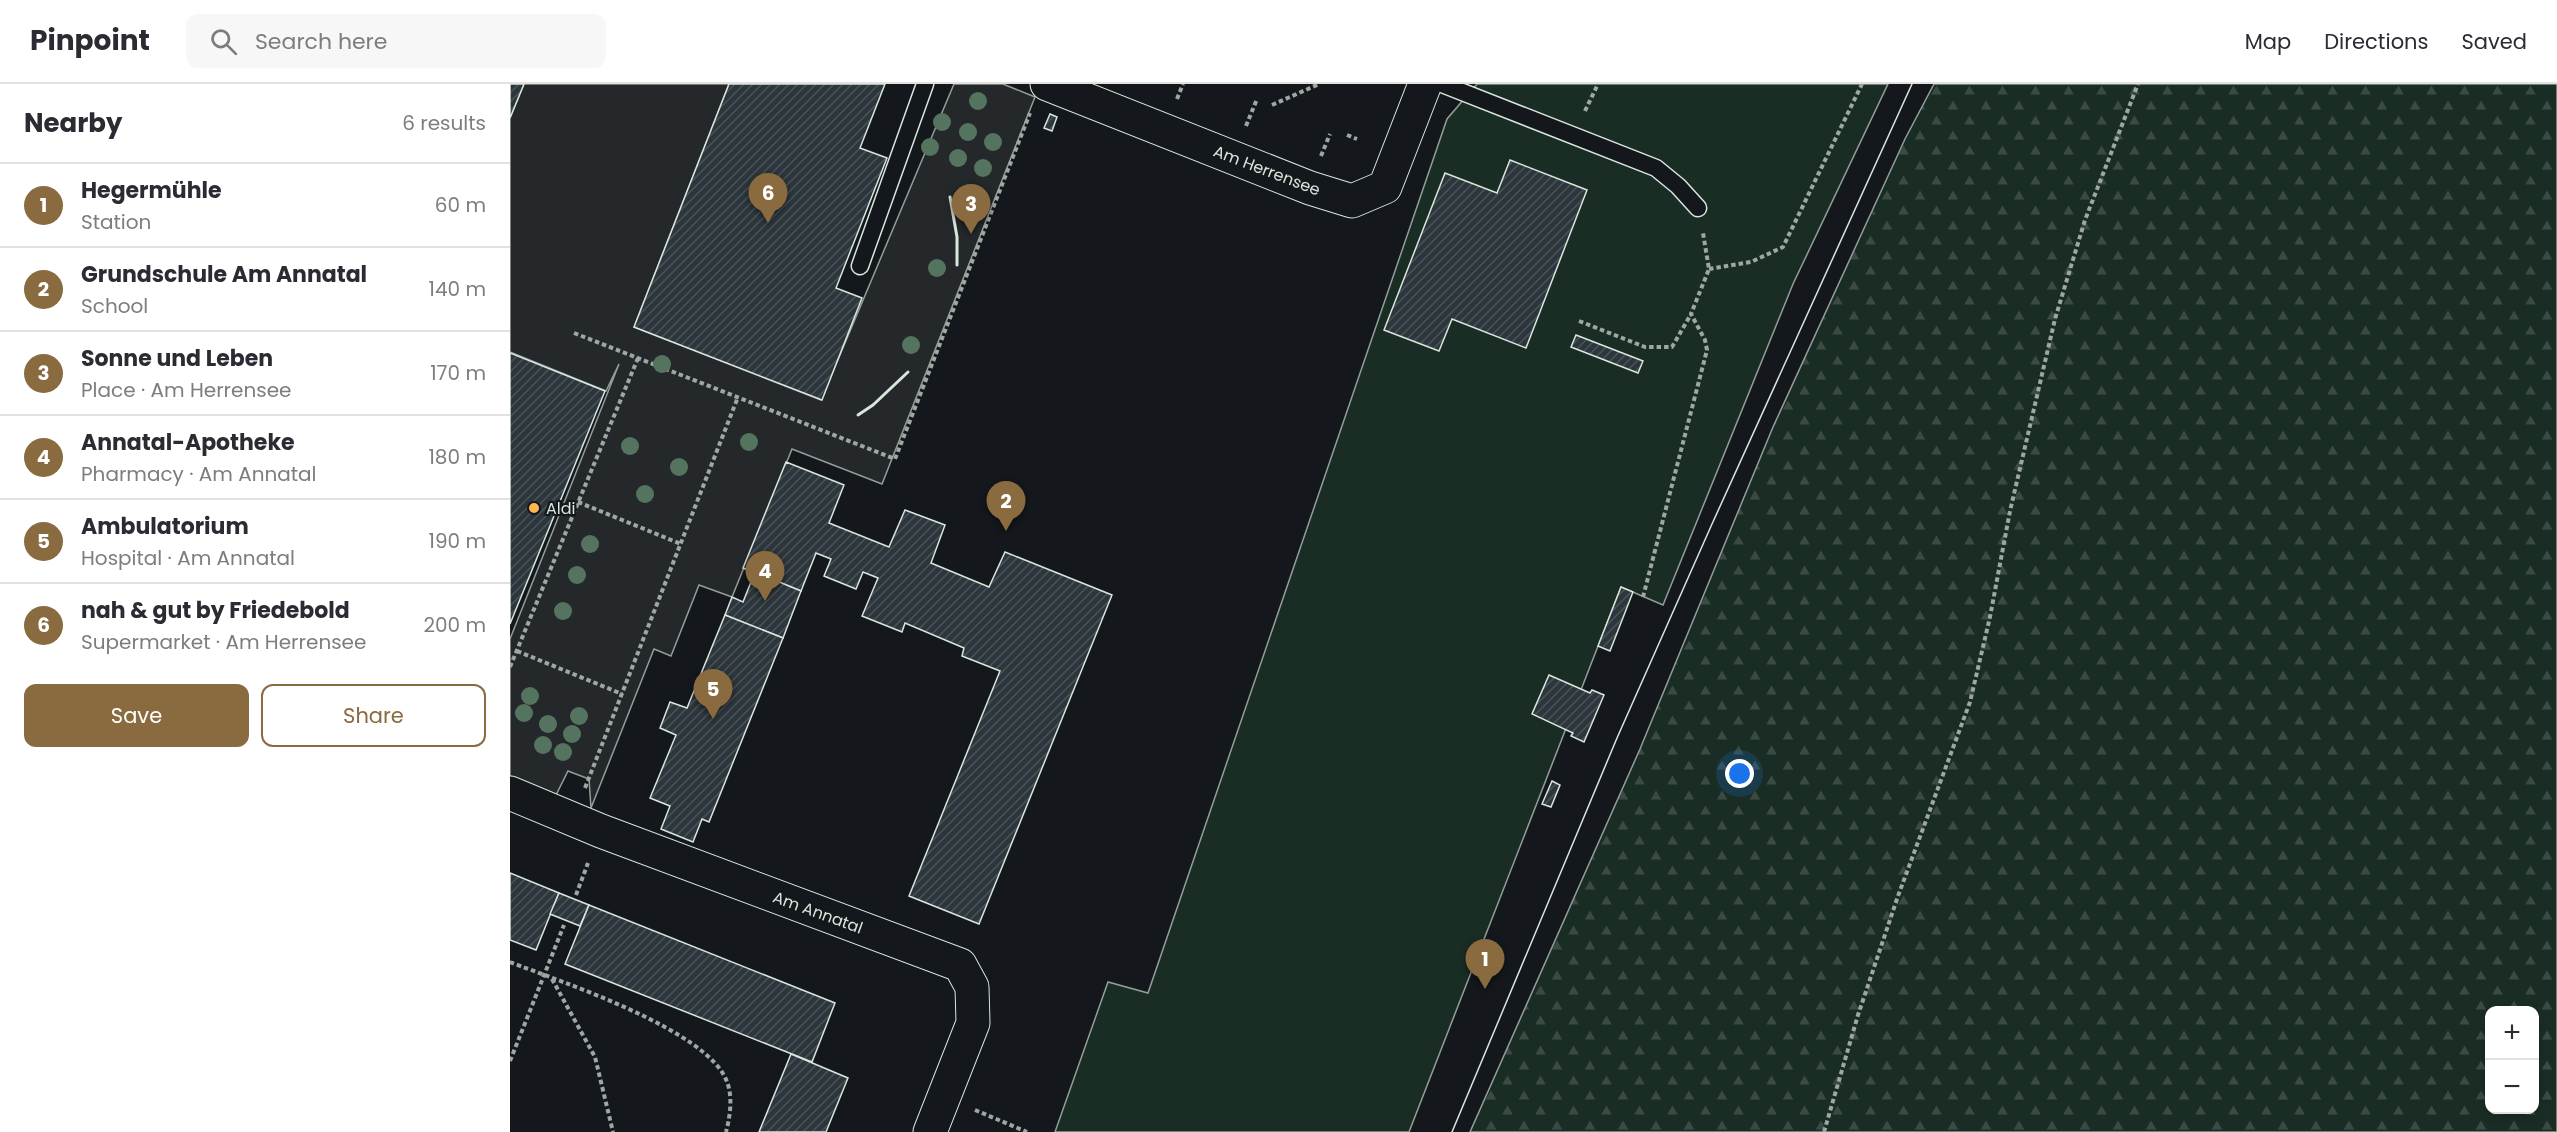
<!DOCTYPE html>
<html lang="en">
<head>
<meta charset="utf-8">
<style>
	body { margin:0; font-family:Poppins,sans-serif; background:#f7f7f7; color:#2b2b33 }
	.controls { position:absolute; right:18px; bottom:18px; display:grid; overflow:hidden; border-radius:12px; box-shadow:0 3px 9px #0003 }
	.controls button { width:54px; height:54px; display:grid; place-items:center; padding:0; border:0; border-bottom:2px solid #e1e1e2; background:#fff; color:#2b2b33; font:30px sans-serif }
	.you { position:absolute; left:1230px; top:690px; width:21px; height:21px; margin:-15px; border:4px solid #fff; border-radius:50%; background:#1a73e8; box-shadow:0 0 0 9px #1a73e833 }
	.badge { display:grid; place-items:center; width:39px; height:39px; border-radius:50%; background:#8a6a3f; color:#fff; font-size:20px; font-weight:700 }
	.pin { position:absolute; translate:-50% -50px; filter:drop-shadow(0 2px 3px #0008) }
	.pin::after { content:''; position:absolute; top:32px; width:21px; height:18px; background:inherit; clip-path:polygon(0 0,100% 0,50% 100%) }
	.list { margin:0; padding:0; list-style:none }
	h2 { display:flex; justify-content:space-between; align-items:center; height:78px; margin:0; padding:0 24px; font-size:26px }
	h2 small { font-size:20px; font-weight:400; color:#7c7c81 }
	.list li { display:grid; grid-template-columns:39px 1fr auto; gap:18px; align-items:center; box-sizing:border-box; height:84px; padding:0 24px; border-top:2px solid #e1e1e2 }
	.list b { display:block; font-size:22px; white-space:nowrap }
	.list p { margin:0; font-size:20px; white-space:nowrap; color:#7c7c81 }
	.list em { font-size:20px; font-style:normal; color:#7c7c81 }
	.actions { display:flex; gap:12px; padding:18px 24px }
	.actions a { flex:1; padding:14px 0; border:2px solid #8a6a3f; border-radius:12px; text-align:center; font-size:21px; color:#8a6a3f }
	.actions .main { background:#8a6a3f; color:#fff }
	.icon { flex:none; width:33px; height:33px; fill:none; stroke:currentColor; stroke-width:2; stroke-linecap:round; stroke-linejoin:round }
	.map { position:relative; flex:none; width:2047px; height:1048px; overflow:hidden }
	header { display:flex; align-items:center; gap:36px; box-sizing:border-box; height:84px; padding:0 30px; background:#fff; border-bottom:2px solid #e1e1e2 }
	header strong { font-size:28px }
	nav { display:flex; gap:33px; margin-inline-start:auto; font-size:21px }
	.search { width:420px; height:54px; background:#f7f7f7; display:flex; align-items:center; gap:15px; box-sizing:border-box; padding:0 21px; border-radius:12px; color:#7c7c81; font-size:22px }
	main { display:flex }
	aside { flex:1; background:#fff }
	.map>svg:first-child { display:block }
	.forest { fill:url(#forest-firs); stroke:#939e99; stroke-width:1.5; fill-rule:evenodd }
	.green { fill:#1a2d24; stroke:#939e99; stroke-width:1.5 }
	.parking { fill:#24282b; stroke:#939e99; stroke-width:1.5 }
	.building { fill:url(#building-hatch); stroke:#d8e6dc; stroke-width:1.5 }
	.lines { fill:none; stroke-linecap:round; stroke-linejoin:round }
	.lane-casing { stroke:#d8e6dc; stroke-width:19 }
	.street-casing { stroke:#d8e6dc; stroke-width:35 }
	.path { stroke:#9da8a2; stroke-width:4; stroke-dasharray:4.5 3; stroke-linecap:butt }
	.lane { stroke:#14181c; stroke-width:16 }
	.street { stroke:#14181c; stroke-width:33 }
	.tram { stroke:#d8e6dc; stroke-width:1.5 }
	.wall { stroke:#d8e6dc; stroke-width:3 }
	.tree { fill:#55745f }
	.poi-dot { fill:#ffb74d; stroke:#14181c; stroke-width:2 }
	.labels { text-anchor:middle; stroke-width:4.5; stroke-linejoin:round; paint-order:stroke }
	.street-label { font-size:16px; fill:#d8e6dc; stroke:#14181c }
	.poi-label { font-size:16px; fill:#d8e6dc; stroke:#14181c; text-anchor:start }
</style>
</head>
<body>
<header>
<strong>Pinpoint</strong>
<div class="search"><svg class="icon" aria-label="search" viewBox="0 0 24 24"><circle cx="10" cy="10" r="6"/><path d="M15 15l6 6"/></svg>Search here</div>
<nav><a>Map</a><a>Directions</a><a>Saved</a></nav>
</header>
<main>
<aside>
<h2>Nearby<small>6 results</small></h2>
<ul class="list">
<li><span class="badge">1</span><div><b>Hegermühle</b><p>Station</p></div><em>60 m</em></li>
<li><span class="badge">2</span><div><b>Grundschule Am Annatal</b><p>School</p></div><em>140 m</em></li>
<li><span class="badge">3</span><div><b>Sonne und Leben</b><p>Place · Am Herrensee</p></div><em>170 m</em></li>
<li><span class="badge">4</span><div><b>Annatal-Apotheke</b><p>Pharmacy · Am Annatal</p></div><em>180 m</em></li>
<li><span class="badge">5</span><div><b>Ambulatorium</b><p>Hospital · Am Annatal</p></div><em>190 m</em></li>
<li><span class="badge">6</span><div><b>nah &amp; gut by Friedebold</b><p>Supermarket · Am Herrensee</p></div><em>200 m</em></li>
</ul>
<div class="actions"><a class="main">Save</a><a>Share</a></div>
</aside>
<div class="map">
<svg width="2047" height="1048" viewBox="0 0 2047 1048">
	<defs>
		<pattern id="forest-firs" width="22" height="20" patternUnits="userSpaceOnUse" patternTransform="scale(1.5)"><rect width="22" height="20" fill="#1a2d24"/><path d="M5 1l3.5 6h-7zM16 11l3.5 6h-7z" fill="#3b4b43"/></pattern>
		<pattern id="building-hatch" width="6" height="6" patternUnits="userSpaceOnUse" patternTransform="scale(1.5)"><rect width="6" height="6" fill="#2c363c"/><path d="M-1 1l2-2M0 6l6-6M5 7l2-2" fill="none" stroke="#4a5358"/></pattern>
	</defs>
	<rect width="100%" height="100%" fill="#14181c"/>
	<path class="forest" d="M1424,0H2047V1048H960L1130,665L1263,343L1395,55ZM1980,926H2024V1026H1980Z"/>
	<polygon class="green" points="967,0 1378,0 1283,200 1153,521 1111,503 899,1048 545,1048 598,898 638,909 937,35"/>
	<polygon class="parking" points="14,0 219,0 124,243 311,316 444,0 493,0 525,13 372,400 282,365 222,513 189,501 161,572 144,565 81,724 79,695 58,687 46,711 0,692 0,555 109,280 96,307 0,268 0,34"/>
	<g class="building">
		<polygon points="0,0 14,0 0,34"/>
		<polygon points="219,0 375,0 350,64 377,74 326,204 352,214 312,316 124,243"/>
		<polygon points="540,30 547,33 542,47 534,44"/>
		<polygon points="1000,76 1077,106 1016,264 942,235 929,267 874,246 935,89 987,109"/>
		<polygon points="1066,251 1133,277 1128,289 1061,263"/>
		<polygon points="0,269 95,307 0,540"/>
		<polygon points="276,378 334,401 319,439 379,463 395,426 435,441 421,479 479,503 495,468 602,511 469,840 399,812 490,587 452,572 454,564 395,539 392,548 352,532 368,494 353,488 346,505 314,492 321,475 306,469 291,507 233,484"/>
		<polygon points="245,488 291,507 273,554 215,531 222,513 233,518"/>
		<polygon points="1111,503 1123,508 1100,567 1088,562"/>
		<polygon points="215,531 273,554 199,738 192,735 183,758 151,745 160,722 140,714 166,651 150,644 160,618 177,624"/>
		<polygon points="1039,591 1080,609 1082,606 1094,611 1074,658 1061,652 1063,649 1022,630"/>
		<polygon points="1042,697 1050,701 1041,723 1032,720"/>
		<polygon points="0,789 49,809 26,866 0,856"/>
		<polygon points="49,809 79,821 70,842 40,830"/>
		<polygon points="79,821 325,919 302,978 55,880"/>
		<polygon points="281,970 338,994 316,1048 249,1048"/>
	</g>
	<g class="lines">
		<g class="lane-casing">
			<g id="lane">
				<polyline points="932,0 1146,84 1168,102 1188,124"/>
				<polyline points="350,182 415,0"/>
			</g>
		</g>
		<g class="street-casing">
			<g id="street">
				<polyline points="537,0 800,104 842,117 875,103 915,0"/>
				<polyline points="0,709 91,747 450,881 462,903 463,939 420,1048"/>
			</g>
		</g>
		<g class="path">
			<polyline points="667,15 673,0"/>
			<polyline points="762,21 809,0"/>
			<polyline points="1075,27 1088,0"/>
			<polyline points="736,42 747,15"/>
			<polyline points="837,51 847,55"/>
			<polyline points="811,72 820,50"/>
			<polyline points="1199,185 1241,178 1273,163 1352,0"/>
			<polyline points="1069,237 1135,263 1162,263 1181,230"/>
			<polyline points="64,249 385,375 520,29"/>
			<polyline points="68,418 171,460"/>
			<polyline points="1133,513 1197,266 1195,256 1181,230 1199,185 1193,149"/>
			<polyline points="7,567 112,610"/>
			<polyline points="0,583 128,274"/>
			<polyline points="75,704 228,313"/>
			<polyline points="66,811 78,779"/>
			<path d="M0,878C51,898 199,946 217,998C223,1013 220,1033 216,1048"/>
			<polyline points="42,895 85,973 103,1048"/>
			<polyline points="0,977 54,841"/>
			<polyline points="465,1026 517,1048"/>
			<polyline points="1314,1048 1348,931 1388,812 1460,618 1480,533 1500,427 1545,235 1575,136 1628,0"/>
		</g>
		<use href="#lane" class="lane"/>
		<use href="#street" class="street"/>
		<polyline class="tram" points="942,1048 1107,654 1202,440 1402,0"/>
		<g class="wall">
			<polyline points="440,113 447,153 447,181"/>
			<polyline points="348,331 363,321 398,288"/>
		</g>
	</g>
	<g class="tree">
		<circle cx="468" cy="17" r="9"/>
		<circle cx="432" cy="38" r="9"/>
		<circle cx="458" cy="48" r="9"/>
		<circle cx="483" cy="58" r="9"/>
		<circle cx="420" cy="63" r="9"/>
		<circle cx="448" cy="74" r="9"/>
		<circle cx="473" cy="84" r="9"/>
		<circle cx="427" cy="184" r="9"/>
		<circle cx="401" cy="261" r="9"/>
		<circle cx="152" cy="280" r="9"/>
		<circle cx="239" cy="358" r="9"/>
		<circle cx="120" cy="362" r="9"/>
		<circle cx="169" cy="383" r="9"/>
		<circle cx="135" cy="410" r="9"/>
		<circle cx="80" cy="460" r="9"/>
		<circle cx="67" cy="491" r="9"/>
		<circle cx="53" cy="527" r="9"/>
		<circle cx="20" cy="612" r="9"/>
		<circle cx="14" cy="629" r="9"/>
		<circle cx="69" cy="632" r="9"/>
		<circle cx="38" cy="640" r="9"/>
		<circle cx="62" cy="650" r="9"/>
		<circle cx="33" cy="661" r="9"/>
		<circle cx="53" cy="668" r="9"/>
	</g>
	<circle class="poi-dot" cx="24" cy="424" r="6"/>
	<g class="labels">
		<g class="street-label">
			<text transform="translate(757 86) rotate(21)" y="6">Am Herrensee</text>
			<text transform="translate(308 828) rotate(20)" y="6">Am Annatal</text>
		</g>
		<g class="poi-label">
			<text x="36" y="430">Aldi</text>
		</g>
	</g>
</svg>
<div class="controls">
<button>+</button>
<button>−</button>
</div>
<div class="you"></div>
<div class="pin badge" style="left:975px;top:905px">1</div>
<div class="pin badge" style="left:496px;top:447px">2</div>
<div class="pin badge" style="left:461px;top:150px">3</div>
<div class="pin badge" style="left:255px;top:517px">4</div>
<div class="pin badge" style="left:203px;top:635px">5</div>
<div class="pin badge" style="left:258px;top:139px">6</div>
</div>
</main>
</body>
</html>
